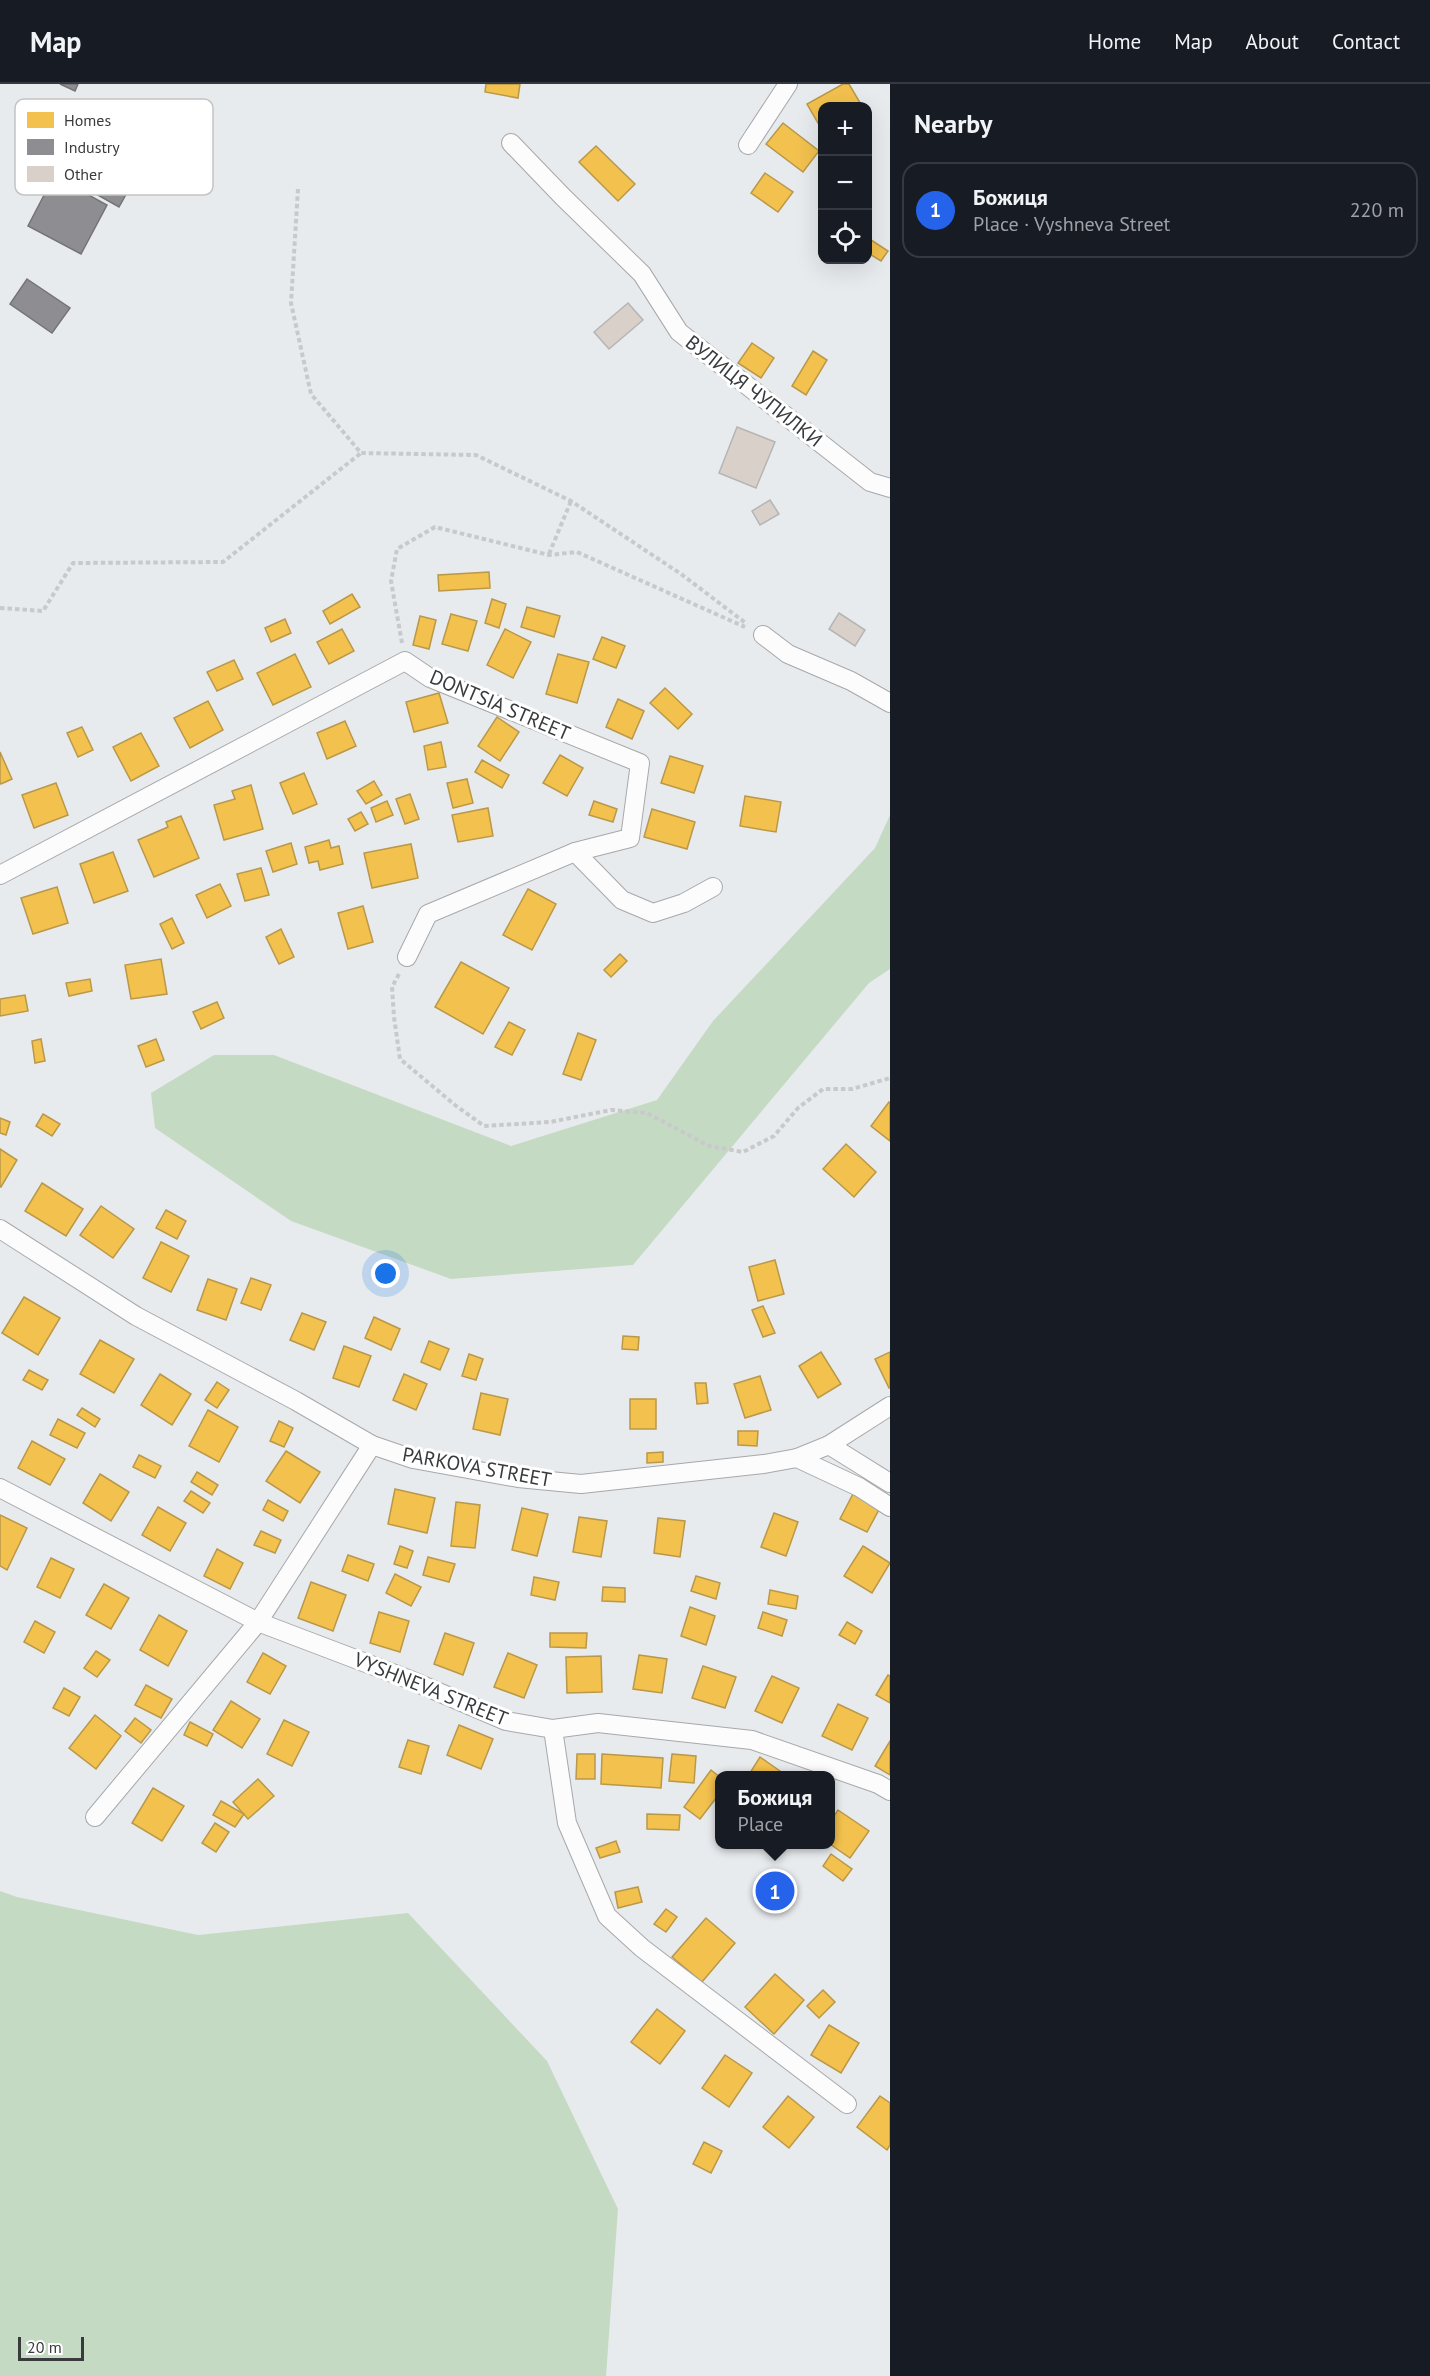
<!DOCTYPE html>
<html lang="en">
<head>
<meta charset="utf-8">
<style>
	body { margin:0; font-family:"PT Sans",sans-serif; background:#20242c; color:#f1f3f6 }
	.controls { position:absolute; right:18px; top:18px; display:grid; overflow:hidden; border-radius:12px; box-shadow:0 6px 24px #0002 }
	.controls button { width:54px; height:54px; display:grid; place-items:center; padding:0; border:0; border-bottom:2px solid #363941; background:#171b24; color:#f1f3f6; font:30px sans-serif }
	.scale { position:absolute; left:18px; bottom:15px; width:66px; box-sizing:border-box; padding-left:6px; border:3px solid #383a3c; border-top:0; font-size:16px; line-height:21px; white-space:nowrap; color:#383a3c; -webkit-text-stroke:4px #fff; paint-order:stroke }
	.you { position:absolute; left:386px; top:1190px; width:21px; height:21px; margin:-15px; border:4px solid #fff; border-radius:50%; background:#1a73e8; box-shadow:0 0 0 9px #1a73e833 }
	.badge { display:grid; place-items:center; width:39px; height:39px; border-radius:50%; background:#2563eb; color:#fff; font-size:20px; font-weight:700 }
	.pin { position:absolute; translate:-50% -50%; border:3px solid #fff; box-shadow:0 2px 6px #0006 }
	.popup { position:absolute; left:715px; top:1687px; width:120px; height:78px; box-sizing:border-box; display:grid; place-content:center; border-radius:12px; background:#171b24; filter:drop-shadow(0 2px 4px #0005); font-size:20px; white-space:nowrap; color:#9ea1a6 }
	.popup b { font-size:22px; color:#f1f3f6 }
	.popup::after { content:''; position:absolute; left:50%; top:100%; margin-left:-12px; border:12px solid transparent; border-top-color:#171b24 }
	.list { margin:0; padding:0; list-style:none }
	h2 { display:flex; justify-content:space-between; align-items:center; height:78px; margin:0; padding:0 24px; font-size:26px }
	h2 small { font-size:20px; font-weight:400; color:#9ea1a6 }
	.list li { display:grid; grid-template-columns:39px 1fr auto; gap:18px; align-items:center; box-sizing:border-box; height:96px; margin:0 12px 12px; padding:0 12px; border:2px solid #363941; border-radius:18px }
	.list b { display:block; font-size:22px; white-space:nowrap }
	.list p { margin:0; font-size:20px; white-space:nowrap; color:#9ea1a6 }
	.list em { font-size:20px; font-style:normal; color:#9ea1a6 }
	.icon { flex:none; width:33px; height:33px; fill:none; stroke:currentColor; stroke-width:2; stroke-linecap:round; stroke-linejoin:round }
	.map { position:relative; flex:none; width:890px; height:2292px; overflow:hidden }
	header { display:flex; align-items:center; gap:36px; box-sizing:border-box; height:84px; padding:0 30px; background:#171b24; border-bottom:2px solid #363941 }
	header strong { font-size:28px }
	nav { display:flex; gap:33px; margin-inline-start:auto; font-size:21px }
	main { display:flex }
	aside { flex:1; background:#171b24 }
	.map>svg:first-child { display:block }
	.green { fill:#c5dac3 }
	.homes { fill:#f2c14e; stroke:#ba9849; stroke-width:1.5 }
	.industry { fill:#8d8d92; stroke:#747478; stroke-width:1.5 }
	.building { fill:#d9d0ca; stroke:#b4b5b5; stroke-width:1.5 }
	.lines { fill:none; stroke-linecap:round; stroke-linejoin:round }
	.minor-casing { stroke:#a7a8aa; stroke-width:20 }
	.path { stroke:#c8c9ca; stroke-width:4; stroke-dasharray:4.5 3; stroke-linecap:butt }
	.minor { stroke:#fcfcfc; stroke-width:18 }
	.labels { text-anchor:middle; stroke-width:6; stroke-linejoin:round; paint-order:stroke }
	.street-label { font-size:20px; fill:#383a3c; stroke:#fff }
	.key { fill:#fff; stroke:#c3c4c4; stroke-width:1.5 }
	.key-label { font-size:16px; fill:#383a3c }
</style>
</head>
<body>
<header>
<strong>Map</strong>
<nav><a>Home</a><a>Map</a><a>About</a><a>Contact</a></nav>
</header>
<main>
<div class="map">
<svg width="890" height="2292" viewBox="0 0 890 2292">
	<rect width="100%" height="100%" fill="#e8ebee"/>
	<g class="green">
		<polygon points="890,731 890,885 869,899 633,1181 451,1195 291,1137 155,1044 151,1009 214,971 274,971 511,1062 657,1016 713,937 875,764"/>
		<polygon points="0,1807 17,1813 198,1851 408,1829 547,1977 618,2125 606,2292 0,2292"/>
	</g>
	<g class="homes">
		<polygon points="486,0 520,0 518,14 485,8"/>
		<polygon points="843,0 849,0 862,22 822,22 822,46 807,20"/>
		<polygon points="783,39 819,67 803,88 766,60"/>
		<polygon points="596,62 635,100 618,117 579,78"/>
		<polygon points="765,89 793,108 778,128 751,109"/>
		<polygon points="868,154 888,167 881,177 868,169"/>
		<polygon points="752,259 774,274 761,294 738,279"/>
		<polygon points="813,267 827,276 806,311 792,302"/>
		<polygon points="489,488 490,504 439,507 438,491"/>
		<polygon points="352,510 360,523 330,540 323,527"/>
		<polygon points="492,515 506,520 499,544 485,539"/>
		<polygon points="527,523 560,532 554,553 521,543"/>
		<polygon points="451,530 477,537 468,567 442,560"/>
		<polygon points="420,532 436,536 429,565 413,561"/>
		<polygon points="285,535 291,549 271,558 265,544"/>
		<polygon points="342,545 354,567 329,580 317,558"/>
		<polygon points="505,545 531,558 513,594 487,581"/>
		<polygon points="602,553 625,562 616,584 593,575"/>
		<polygon points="295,570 311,603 273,621 257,589"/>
		<polygon points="558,570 589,578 577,619 546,610"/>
		<polygon points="234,576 243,595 217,607 207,588"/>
		<polygon points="665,604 692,630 678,645 650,619"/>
		<polygon points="439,609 448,639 414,648 406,618"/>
		<polygon points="618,615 644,627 632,655 606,643"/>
		<polygon points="208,617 223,646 190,664 174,634"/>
		<polygon points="497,633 519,648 500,677 478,662"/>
		<polygon points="345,637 356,662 327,675 317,649"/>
		<polygon points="82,643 93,666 78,673 67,649"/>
		<polygon points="141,649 159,682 131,697 113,663"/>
		<polygon points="441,658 446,683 428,686 424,662"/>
		<polygon points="0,668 12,695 1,700 0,698"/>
		<polygon points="560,671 583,684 567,712 543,699"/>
		<polygon points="670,672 703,682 694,709 661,699"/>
		<polygon points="482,676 509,691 502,704 475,688"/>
		<polygon points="304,689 317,720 293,730 280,699"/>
		<polygon points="467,695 473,719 453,724 447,699"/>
		<polygon points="374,697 382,711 366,720 357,707"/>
		<polygon points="56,699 68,731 34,744 22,711"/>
		<polygon points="251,701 263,745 224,756 214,721 235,715 232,707"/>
		<polygon points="410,710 419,735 405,740 396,715"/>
		<polygon points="745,712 781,718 776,748 740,742"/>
		<polygon points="387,717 393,731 376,738 371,724"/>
		<polygon points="594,717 617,725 613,738 589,731"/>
		<polygon points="488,724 493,752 458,758 452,731"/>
		<polygon points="652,725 695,738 687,765 644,753"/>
		<polygon points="361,728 368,740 355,747 348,735"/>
		<polygon points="181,732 199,774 154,793 138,756 168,743 166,738"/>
		<polygon points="329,756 331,764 339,762 343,780 320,786 318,777 309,779 305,763"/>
		<polygon points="291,759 297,780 273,788 266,767"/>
		<polygon points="411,760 418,794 372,804 364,769"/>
		<polygon points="113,768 128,807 94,819 80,780"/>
		<polygon points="261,784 269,811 245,817 237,790"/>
		<polygon points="220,800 231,822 207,834 196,811"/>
		<polygon points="57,803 68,839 33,850 21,814"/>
		<polygon points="528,805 556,820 532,866 503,851"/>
		<polygon points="363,822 373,858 348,865 338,829"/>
		<polygon points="172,834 184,859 172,865 160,840"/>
		<polygon points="281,845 294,873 279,880 266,853"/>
		<polygon points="620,870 627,877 611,893 604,886"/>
		<polygon points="161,875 167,910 131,915 125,881"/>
		<polygon points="461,878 509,904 483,950 435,923"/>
		<polygon points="90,895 92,907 69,912 66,899"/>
		<polygon points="25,911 28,927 0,932 0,915"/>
		<polygon points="217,918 224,934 201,945 193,928"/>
		<polygon points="509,938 525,946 512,971 495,963"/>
		<polygon points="578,949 596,956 581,996 563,990"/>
		<polygon points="41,955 45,977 35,979 32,957"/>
		<polygon points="156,955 164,976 146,983 138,962"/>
		<polygon points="889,1018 890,1019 890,1057 871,1042"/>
		<polygon points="43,1030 60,1040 52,1052 36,1042"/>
		<polygon points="0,1034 10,1038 6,1051 0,1049"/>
		<polygon points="846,1060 876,1088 854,1113 823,1085"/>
		<polygon points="0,1065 17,1076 1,1103 0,1103"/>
		<polygon points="42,1099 83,1125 66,1152 25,1127"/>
		<polygon points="101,1122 134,1145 113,1174 80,1151"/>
		<polygon points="166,1126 186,1137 177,1155 156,1144"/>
		<polygon points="161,1158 189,1172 171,1208 143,1194"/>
		<polygon points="775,1176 784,1210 758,1217 749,1183"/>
		<polygon points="251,1194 271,1201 261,1226 241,1219"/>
		<polygon points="208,1195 237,1205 226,1236 197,1226"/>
		<polygon points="24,1213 60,1234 38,1271 2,1249"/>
		<polygon points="763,1222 775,1249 763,1253 752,1226"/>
		<polygon points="302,1229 326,1238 314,1266 290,1256"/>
		<polygon points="374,1233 400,1245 391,1266 365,1254"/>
		<polygon points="623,1252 639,1253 638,1266 622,1265"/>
		<polygon points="100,1256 134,1275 114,1309 80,1290"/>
		<polygon points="429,1257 449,1265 440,1286 421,1278"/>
		<polygon points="344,1262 371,1272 359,1303 333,1294"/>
		<polygon points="821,1268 841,1300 818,1314 799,1282"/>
		<polygon points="890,1268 890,1304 889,1304 875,1275"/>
		<polygon points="469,1270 483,1275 476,1296 462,1292"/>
		<polygon points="29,1286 48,1296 42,1306 23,1296"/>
		<polygon points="160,1290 191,1310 172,1341 141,1321"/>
		<polygon points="404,1290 427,1300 416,1326 393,1316"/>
		<polygon points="760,1292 771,1326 745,1334 734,1300"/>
		<polygon points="217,1298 229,1306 217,1324 205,1316"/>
		<polygon points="695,1299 706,1299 708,1319 697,1320"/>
		<polygon points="481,1309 508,1315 500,1351 473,1345"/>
		<rect x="630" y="1315" width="26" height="30"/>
		<polygon points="82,1324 100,1335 95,1343 77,1331"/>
		<polygon points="208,1326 238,1343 219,1378 189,1362"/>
		<polygon points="58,1335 85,1349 77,1364 50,1351"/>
		<polygon points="279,1337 293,1344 284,1363 270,1357"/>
		<polygon points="738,1347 758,1347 757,1362 738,1361"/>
		<polygon points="32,1357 65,1375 50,1401 18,1384"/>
		<polygon points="286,1367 320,1388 300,1419 266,1397"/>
		<polygon points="663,1368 663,1378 647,1379 647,1369"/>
		<polygon points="139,1371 161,1382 155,1394 133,1383"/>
		<polygon points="197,1388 218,1401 212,1411 191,1398"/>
		<polygon points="100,1390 129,1408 111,1437 83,1419"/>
		<polygon points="395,1405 435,1414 427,1449 388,1440"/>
		<polygon points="855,1406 882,1420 867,1448 840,1435"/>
		<polygon points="191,1407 210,1419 203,1429 184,1417"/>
		<polygon points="268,1416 288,1427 283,1437 263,1426"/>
		<polygon points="456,1418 480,1421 475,1464 451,1462"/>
		<polygon points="158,1423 186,1439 170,1467 142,1451"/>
		<polygon points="522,1424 548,1430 537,1472 512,1466"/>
		<polygon points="774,1429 798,1438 786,1472 761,1463"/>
		<polygon points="0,1431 27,1444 7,1486 0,1482"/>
		<polygon points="579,1433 607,1437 601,1473 573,1468"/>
		<polygon points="658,1434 685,1437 680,1473 654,1469"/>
		<polygon points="261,1447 281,1456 275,1469 254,1461"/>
		<polygon points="400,1462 413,1467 407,1484 394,1480"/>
		<polygon points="863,1462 890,1479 872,1509 844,1492"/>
		<polygon points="217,1465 243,1479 230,1505 204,1492"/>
		<polygon points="348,1471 374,1480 368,1497 342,1487"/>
		<polygon points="428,1473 455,1480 449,1498 423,1491"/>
		<polygon points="51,1474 74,1485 60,1514 37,1503"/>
		<polygon points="395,1490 421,1503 411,1522 386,1509"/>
		<polygon points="696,1492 720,1499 716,1515 691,1507"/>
		<polygon points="534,1493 559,1498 555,1516 531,1511"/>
		<polygon points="311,1498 346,1511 333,1547 298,1534"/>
		<polygon points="104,1500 129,1514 111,1545 86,1531"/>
		<polygon points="603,1503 625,1504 625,1518 602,1517"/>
		<polygon points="770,1506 798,1512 796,1525 768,1520"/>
		<polygon points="690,1523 715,1532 706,1561 681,1552"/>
		<polygon points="379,1528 409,1537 400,1568 370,1559"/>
		<polygon points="763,1528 787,1536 782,1552 758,1544"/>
		<polygon points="159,1531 187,1547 168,1582 140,1566"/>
		<polygon points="35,1537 55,1548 44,1569 24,1558"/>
		<polygon points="847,1538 862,1547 855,1560 839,1551"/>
		<polygon points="445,1549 474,1559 463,1591 434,1580"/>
		<polygon points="550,1549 587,1549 586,1564 550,1563"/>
		<polygon points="96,1567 110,1576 97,1593 84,1584"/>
		<polygon points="263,1569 286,1582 270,1610 247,1598"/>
		<polygon points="508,1569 537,1581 524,1614 494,1603"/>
		<polygon points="639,1571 667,1575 662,1609 633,1605"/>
		<polygon points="601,1572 602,1608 567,1609 566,1573"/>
		<polygon points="703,1582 736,1593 725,1624 692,1614"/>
		<polygon points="888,1591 890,1592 890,1619 876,1611"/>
		<polygon points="772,1592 799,1604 782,1639 755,1627"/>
		<polygon points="146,1601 172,1615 161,1634 135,1621"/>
		<polygon points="64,1604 80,1613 69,1632 53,1624"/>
		<polygon points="231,1617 260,1635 242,1664 213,1646"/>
		<polygon points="838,1620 868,1634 852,1666 822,1652"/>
		<polygon points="95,1631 121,1652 96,1685 69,1664"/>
		<polygon points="135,1634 151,1646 141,1659 125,1647"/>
		<polygon points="284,1636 309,1648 292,1682 267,1670"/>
		<polygon points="190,1638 213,1650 207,1662 184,1651"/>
		<polygon points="459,1641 493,1655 481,1685 447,1671"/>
		<polygon points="408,1656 429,1662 421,1690 399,1683"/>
		<polygon points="890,1657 890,1691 875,1682"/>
		<polygon points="577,1670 595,1670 595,1695 576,1695"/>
		<polygon points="602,1670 663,1674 661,1704 601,1700"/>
		<polygon points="672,1670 696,1672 694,1699 669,1697"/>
		<polygon points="760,1673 787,1692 748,1692"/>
		<polygon points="711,1686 720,1693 720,1709 700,1735 684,1723"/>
		<polygon points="258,1695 274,1712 248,1735 233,1718"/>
		<polygon points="153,1704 184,1722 162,1757 132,1739"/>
		<polygon points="221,1717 244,1730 235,1743 213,1731"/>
		<polygon points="838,1726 869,1747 850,1774 830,1760 830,1738"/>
		<polygon points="647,1730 680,1731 679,1746 647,1745"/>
		<polygon points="215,1739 229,1748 216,1768 202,1759"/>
		<polygon points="616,1757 620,1768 600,1774 596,1764"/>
		<polygon points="831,1770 852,1785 843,1797 823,1782"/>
		<polygon points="638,1803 642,1818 618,1824 615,1808"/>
		<polygon points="666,1825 677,1833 666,1848 654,1840"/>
		<polygon points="706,1834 735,1859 702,1898 672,1873"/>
		<polygon points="775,1890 804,1916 774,1950 745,1923"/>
		<polygon points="823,1906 835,1918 819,1934 807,1922"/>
		<polygon points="657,1925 685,1947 660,1980 631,1958"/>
		<polygon points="829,1941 859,1959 841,1989 811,1971"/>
		<polygon points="725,1971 752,1989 729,2023 702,2004"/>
		<polygon points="788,2012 814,2033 789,2064 763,2043"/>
		<polygon points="880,2012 890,2019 890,2061 887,2066 857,2043"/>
		<polygon points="704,2058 722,2067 711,2089 693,2080"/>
	</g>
	<g class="industry">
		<polygon points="60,0 78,0 75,7"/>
		<polygon points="75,30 148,71 119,123 46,82"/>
		<polygon points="54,92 107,121 81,170 28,142"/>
		<polygon points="27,195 70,224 52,249 10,220"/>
	</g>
	<g class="building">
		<polygon points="628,219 643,236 609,265 594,248"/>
		<polygon points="737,343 775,358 756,404 719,389"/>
		<polygon points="770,416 779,430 760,441 752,427"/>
		<polygon points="839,529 865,546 855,562 829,545"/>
	</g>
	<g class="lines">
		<g class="minor-casing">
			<g id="minor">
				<polyline points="511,59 563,113 642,190 679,248 870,398 890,404"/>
				<polyline points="748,61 788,0"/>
				<polyline points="763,551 788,570 851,597 890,619"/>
				<polyline points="575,768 622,816 653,829 684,819 713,803"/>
				<polyline points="0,791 405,577 430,594 640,679 630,754 575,768 428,830 407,873"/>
				<polyline points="0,1145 136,1232 296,1317 372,1361 413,1375 518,1394 581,1400 764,1380 797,1374 829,1361 890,1322"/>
				<polyline points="829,1361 890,1399"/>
				<polyline points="797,1374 859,1403 890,1423"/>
				<polyline points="0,1404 258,1538 408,1595 506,1637 553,1645 598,1639 752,1656 878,1700 890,1707"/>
				<polyline points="553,1645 567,1739 607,1832 642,1864 847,2020"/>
				<polyline points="95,1733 258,1538 372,1361"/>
			</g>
		</g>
		<g class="path">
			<polyline points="298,105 291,219 311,310 361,369 476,371 571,417 681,490 747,540"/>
			<polyline points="549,470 571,417"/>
			<polyline points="0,524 43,527 73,479 223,478 361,369"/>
			<polyline points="402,559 391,497 397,465 435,443 549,471 577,468 745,543"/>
			<polyline points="399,890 392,903 394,933 400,975 455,1021 484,1042 550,1038 611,1026 647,1029 709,1062 743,1068 774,1052 798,1024 823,1005 852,1005 890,994"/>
		</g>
		<use href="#minor" class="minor"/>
	</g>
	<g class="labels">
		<g class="street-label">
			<text transform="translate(754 307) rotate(38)" y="7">ВУЛИЦЯ ЧУПИЛКИ</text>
			<text transform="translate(500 621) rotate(23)" y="7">DONTSIA STREET</text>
			<text transform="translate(477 1383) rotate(10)" y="7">PARKOVA STREET</text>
			<text transform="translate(431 1605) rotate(22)" y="7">VYSHNEVA STREET</text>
		</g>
	</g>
	<rect x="15" y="15" width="198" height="96" rx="9" class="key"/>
	<rect x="27" y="28" width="27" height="16" fill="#f2c14e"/>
	<rect x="27" y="55" width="27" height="16" fill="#8d8d92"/>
	<rect x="27" y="82" width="27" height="16" fill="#d9d0ca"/>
	<g class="key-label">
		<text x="64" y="42">Homes</text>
		<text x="64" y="69">Industry</text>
		<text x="64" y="96">Other</text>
	</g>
</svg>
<div class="controls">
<button>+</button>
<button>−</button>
<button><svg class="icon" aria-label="locate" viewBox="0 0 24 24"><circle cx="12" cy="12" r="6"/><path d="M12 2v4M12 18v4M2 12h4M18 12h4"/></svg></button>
</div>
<div class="scale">20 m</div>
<div class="you"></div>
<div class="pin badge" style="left:775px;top:1807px">1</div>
<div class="popup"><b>Божиця</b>Place</div>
</div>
<aside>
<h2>Nearby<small></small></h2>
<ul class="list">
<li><span class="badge">1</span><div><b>Божиця</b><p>Place · Vyshneva Street</p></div><em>220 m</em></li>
</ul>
</aside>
</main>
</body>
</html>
